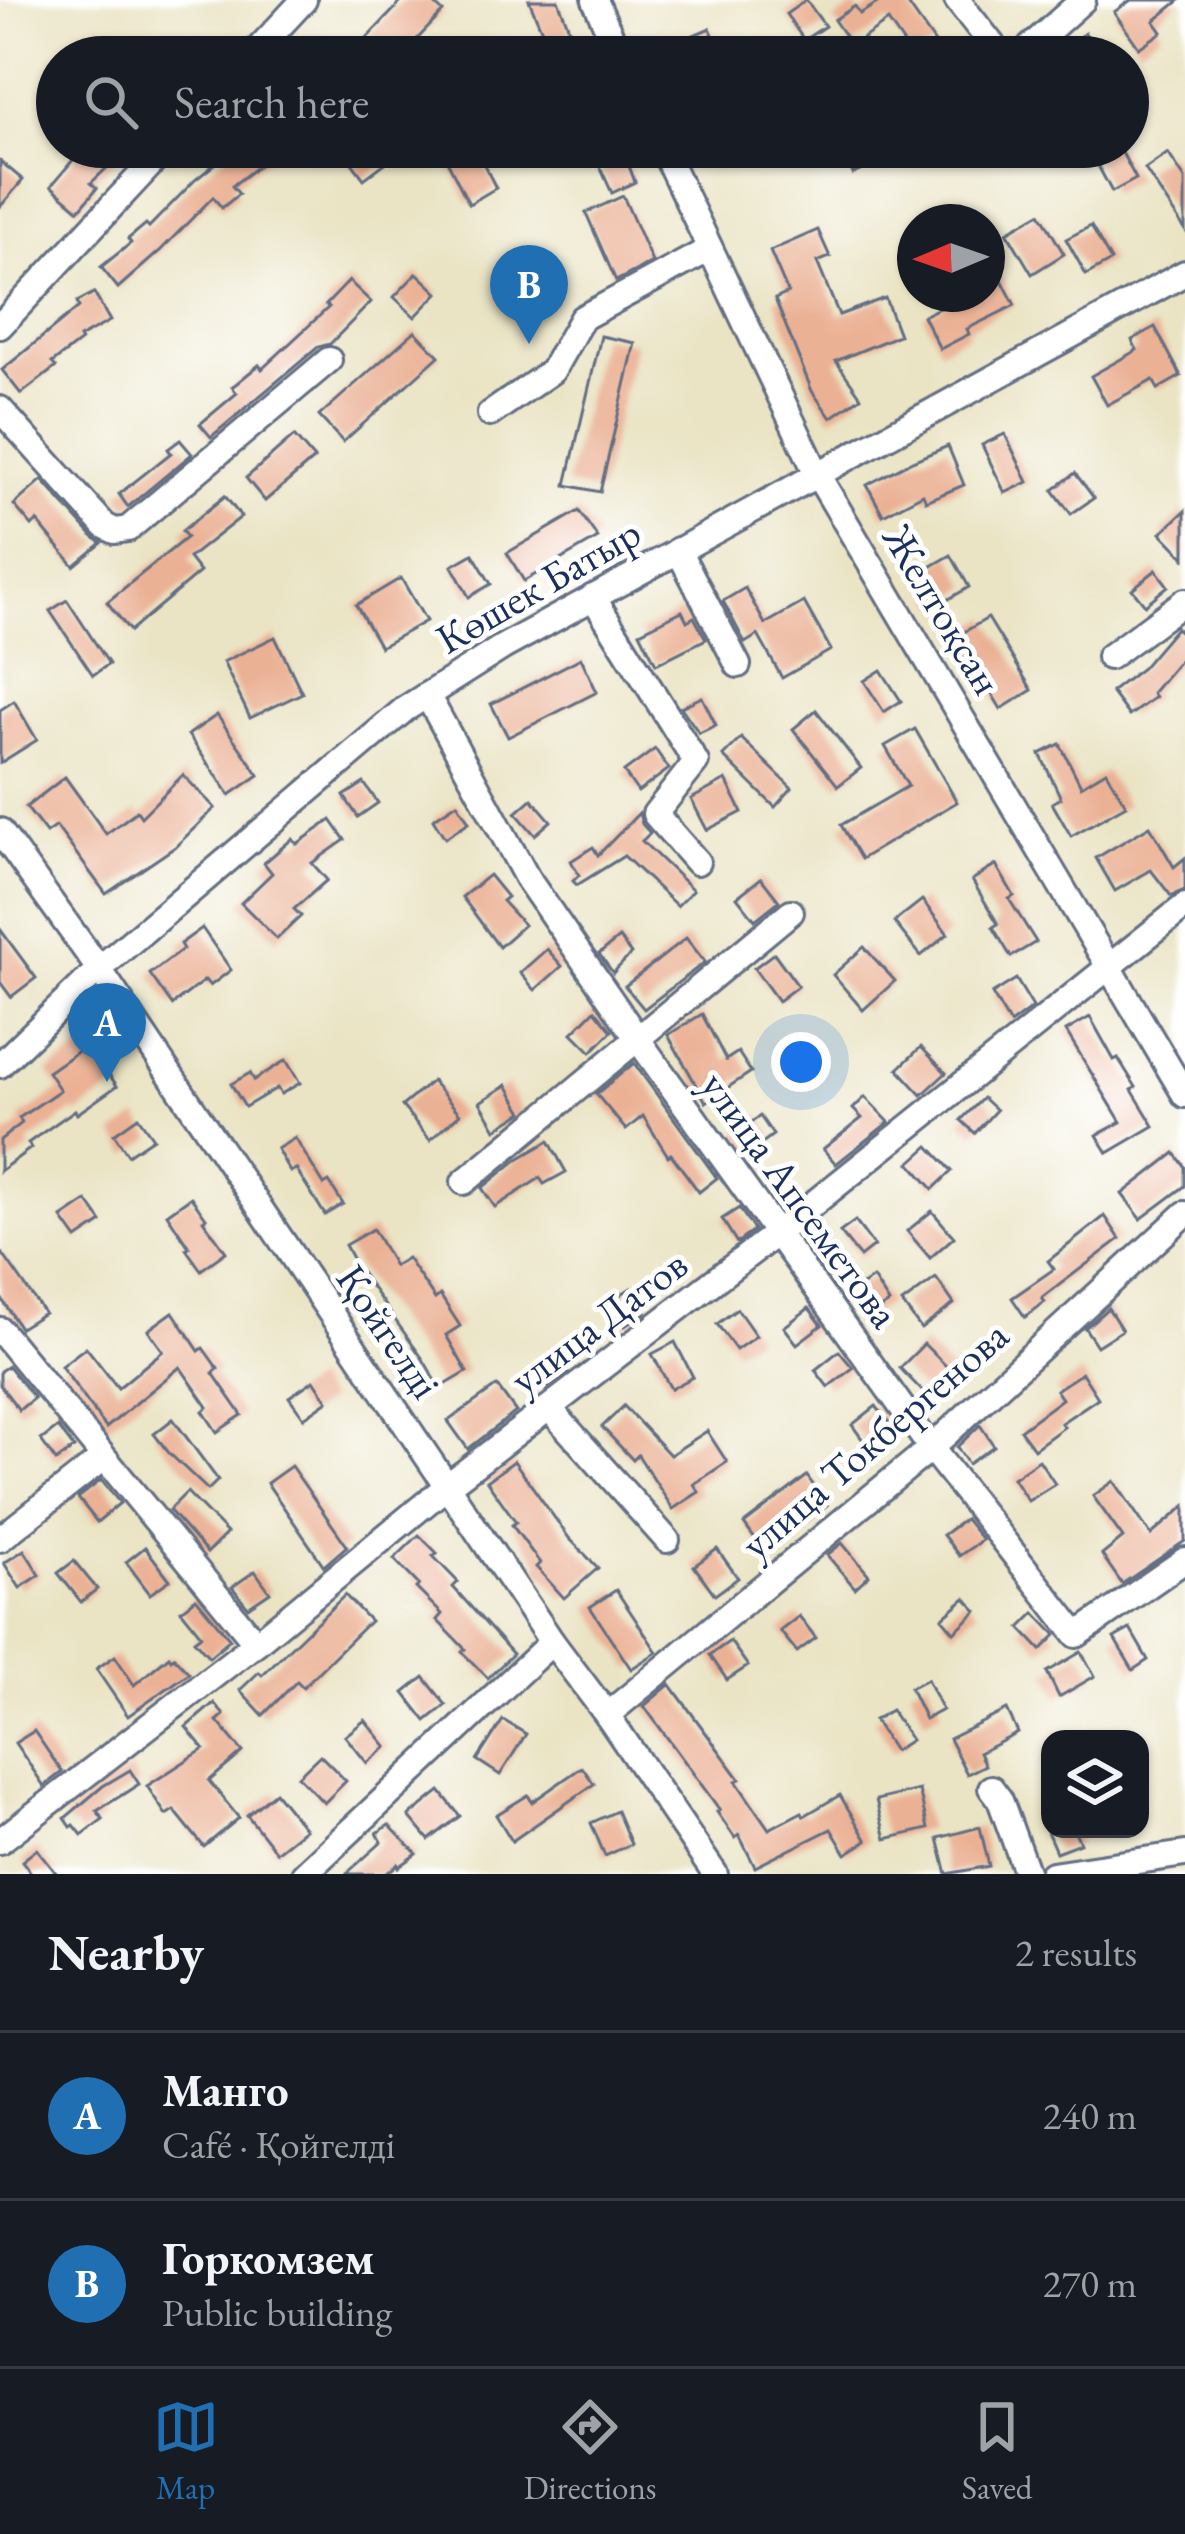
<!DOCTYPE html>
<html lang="en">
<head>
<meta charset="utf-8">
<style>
	body { margin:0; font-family:"EB Garamond",serif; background:#242831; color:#f1f3f6 }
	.controls { position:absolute; right:36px; bottom:36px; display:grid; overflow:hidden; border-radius:24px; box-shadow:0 3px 9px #0004 }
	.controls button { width:108px; height:108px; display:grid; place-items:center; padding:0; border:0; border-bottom:3px solid #363941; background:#171b24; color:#f1f3f6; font:60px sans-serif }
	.compass { position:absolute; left:897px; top:204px; width:108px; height:108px; border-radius:50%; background:#171b24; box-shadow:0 3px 9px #0004; rotate:268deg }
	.you { position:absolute; left:801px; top:1062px; width:42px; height:42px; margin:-30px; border:9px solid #fff; border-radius:50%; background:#1a73e8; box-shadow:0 0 0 18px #1a73e833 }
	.badge { display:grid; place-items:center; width:78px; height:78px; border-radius:50%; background:#1f6fb2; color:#fff; font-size:39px; font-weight:700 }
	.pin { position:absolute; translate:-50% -99px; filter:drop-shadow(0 3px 6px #0008) }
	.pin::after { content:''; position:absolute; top:63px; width:42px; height:36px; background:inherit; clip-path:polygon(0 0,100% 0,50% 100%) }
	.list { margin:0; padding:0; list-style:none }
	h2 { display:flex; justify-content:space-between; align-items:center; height:156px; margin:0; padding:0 48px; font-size:51px }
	h2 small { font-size:39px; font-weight:400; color:#9ea1a6 }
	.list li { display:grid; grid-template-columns:78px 1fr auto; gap:36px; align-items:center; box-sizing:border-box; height:168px; padding:0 48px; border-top:3px solid #363941 }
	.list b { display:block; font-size:45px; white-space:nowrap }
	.list p { margin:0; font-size:39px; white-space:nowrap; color:#9ea1a6 }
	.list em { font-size:39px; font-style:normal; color:#9ea1a6 }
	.icon { flex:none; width:66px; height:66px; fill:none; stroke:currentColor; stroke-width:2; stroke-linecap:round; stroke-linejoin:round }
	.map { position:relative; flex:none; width:1185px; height:1874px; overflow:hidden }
	.search { position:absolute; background:#171b24; box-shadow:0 3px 9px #0004; left:36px; right:36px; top:36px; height:132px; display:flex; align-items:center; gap:30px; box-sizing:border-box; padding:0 42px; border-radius:66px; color:#9ea1a6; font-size:45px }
	.sheet { height:492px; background:#171b24 }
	nav { display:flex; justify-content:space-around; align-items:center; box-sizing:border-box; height:168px; border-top:3px solid #363941; background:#171b24; font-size:33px; color:#9ea1a6 }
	nav a { display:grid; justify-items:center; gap:6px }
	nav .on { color:#1f6fb2 }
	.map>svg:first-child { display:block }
	.building { fill:#ebb194 }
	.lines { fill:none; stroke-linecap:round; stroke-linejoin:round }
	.minor-casing { stroke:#636e82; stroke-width:30 }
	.minor { stroke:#fff; stroke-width:24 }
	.labels { text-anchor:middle; stroke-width:10; stroke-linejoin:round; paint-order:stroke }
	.street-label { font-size:42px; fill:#1b2f5e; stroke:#fff }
</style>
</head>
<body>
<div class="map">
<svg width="1185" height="1874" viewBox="0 0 1185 1874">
	<rect width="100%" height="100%" fill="#fff"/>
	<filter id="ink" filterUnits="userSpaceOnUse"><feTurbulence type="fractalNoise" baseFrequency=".00833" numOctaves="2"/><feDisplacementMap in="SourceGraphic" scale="24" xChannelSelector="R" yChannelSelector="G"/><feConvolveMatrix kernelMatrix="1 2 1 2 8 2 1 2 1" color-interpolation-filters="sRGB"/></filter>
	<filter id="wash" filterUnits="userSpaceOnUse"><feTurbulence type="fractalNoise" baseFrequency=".004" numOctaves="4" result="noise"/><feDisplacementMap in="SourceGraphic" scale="48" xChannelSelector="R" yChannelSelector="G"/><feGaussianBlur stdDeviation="2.7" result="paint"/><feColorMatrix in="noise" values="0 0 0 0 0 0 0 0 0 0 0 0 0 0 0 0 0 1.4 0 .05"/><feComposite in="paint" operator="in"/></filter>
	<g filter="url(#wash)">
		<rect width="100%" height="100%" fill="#eae4c5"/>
		<g id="blocks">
			<g class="building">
				<polygon points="403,0 430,0 443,12 400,57 349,57"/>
				<polygon points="529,0 558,0 580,57 553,57"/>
				<polygon points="806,0 825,26 804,40 786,14"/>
				<polygon points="882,0 905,0 935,43 913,57 888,21 852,46 834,20 855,6 860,14"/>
				<polygon points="1131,0 1180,0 1154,21 1162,32 1139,48 1114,12"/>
				<polygon points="710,28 723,57 643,57"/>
				<polygon points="1085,33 1102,57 1069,57 1063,48"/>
				<polygon points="84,147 129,147 91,183 97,188 79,210 51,186"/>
				<polygon points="236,147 283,147 232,186 239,194 222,208 213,197 160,251 118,288 101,267 131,243 128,239 146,224 149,227 195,180"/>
				<polygon points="340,147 384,147 392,158 364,179"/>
				<polygon points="440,147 475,147 496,188 469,204"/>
				<polygon points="591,147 622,147 635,182 612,193"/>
				<polygon points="842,147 915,147 853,174"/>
				<polygon points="1088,147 1119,147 1136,179 1112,192"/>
				<polygon points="1168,153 1185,179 1185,230 1145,169"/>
				<polygon points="0,161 23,180 0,207"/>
				<polygon points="623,196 652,262 616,281 586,213"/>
				<polygon points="1040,213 1064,254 1032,274 1007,232"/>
				<polygon points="1091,226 1111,261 1086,275 1066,239"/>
				<polygon points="818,230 830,257 817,262 839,315 885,298 899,335 836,361 861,397 831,418 812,391 775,299 788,293 770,251"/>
				<polygon points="987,251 1015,305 967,329 969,334 940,349 923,316 968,294 987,294"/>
				<polygon points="417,273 438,293 415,317 394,297"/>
				<polygon points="349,281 371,302 330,344 318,347 211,437 200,424 237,393 232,387 259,365 262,369 329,307 326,305"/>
				<polygon points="94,293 110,321 79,338 81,341 52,363 56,367 21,394 2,370 79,307 77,302"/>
				<polygon points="1155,327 1181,376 1158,389 1153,380 1107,405 1091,376 1137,350 1132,340"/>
				<polygon points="415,331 439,356 343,442 319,416"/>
				<polygon points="601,336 635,343 600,492 566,485"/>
				<polygon points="1005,434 1028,482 1005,493 982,445"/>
				<polygon points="294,436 314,459 265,501 246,478"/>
				<polygon points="180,440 192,454 128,507 119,494 171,453 168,449"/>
				<polygon points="948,446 964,485 926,501 923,494 883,515 867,485 912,461"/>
				<polygon points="1075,473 1094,498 1071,514 1053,490"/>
				<polygon points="42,480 93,537 102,543 74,566 37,521 32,526 14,505"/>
				<polygon points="225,496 241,517 189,558 200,572 130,631 107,602 187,537 182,531"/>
				<polygon points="579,511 598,538 524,581 507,553"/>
				<polygon points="1185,511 1185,558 1161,533"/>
				<polygon points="473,554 491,584 469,597 452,566"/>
				<polygon points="951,555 969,587 939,605 920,573"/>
				<polygon points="1156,570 1168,586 1145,605 1132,589"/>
				<polygon points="401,578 426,621 380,647 356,605"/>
				<polygon points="745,588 765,624 804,602 831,650 782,678 758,635 745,643 723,601"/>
				<polygon points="67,600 109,664 93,675 50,611"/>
				<polygon points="682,611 687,621 694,617 706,639 656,664 640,632"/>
				<polygon points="988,618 1032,690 1001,709 957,636"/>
				<polygon points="1176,628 1185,635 1185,654 1152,693 1155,697 1129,716 1111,692 1142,668"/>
				<polygon points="275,637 302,693 250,718 223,662"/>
				<polygon points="581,658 597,692 508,737 491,704"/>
				<polygon points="881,670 901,701 884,712 864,681"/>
				<polygon points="702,697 716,725 699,733 681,707"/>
				<polygon points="14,701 37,740 0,763 0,710"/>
				<polygon points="816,710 861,768 838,786 793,729"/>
				<polygon points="217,715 259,775 230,795 188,735"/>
				<polygon points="915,729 957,802 861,859 841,825 908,786 885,746"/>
				<polygon points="741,738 792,788 775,807 723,756"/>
				<polygon points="1060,744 1081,786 1106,771 1126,805 1071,836 1052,803 1061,798 1040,754"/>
				<polygon points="655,749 669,769 638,792 624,772"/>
				<polygon points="183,775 215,808 175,847 106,894 56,826 46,833 26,807 65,777 106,834 137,811 141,817"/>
				<polygon points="726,780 742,812 707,830 691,799"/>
				<polygon points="364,783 378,803 358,817 344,796"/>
				<polygon points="532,799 551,821 535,835 516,813"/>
				<polygon points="457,803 469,822 445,838 433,819"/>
				<polygon points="639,813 642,824 650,833 642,841 693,890 677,906 624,856 577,885 573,881 579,875 571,861 593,847 598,855"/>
				<polygon points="331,820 345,840 312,863 327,880 294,909 301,916 277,939 241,903 272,873 264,863 292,839 297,844"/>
				<polygon points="1150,826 1174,867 1185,858 1185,890 1171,896 1151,870 1115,891 1096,858"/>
				<polygon points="996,865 1014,896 1009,899 1036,942 1011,957 993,927 998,924 972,880"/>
				<polygon points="489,875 507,897 502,901 524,925 499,947 462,897"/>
				<polygon points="761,878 779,901 755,920 737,897"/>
				<polygon points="922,900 948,934 921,956 894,922"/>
				<polygon points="202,928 231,970 210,986 205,980 172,1005 150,974 183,949 180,944"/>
				<polygon points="0,929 36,978 11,997 0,982"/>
				<polygon points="619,938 631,954 613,973 599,954"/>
				<polygon points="686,938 705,962 644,1009 625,986"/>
				<polygon points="864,947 895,981 863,1010 833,975"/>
				<polygon points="547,949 562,966 535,990 520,973"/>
				<polygon points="774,953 798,986 778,1001 754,968"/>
				<polygon points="1016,979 1033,1007 1010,1024 992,994"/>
				<polygon points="595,1010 612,1031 591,1052 572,1033"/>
				<polygon points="702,1014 726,1060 738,1052 751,1072 706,1102 668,1035"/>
				<polygon points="1090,1017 1114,1060 1118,1058 1136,1087 1132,1090 1154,1126 1108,1153 1097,1135 1121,1122 1066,1031"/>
				<polygon points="88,1044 117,1086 77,1114 75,1110 28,1143 31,1148 0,1171 0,1140 22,1123 19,1118 60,1090 48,1072"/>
				<polygon points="921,1047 946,1073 922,1095 898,1069"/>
				<polygon points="286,1060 300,1083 281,1094 277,1088 245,1107 231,1084 250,1073 254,1080"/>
				<polygon points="634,1063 717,1178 699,1192 671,1154 668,1156 643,1116 626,1130 596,1094"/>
				<polygon points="432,1081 460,1114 430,1140 402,1106"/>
				<polygon points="507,1085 523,1112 496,1129 480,1102"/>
				<polygon points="865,1097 889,1122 836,1164 823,1149 862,1118 853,1109"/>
				<polygon points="983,1098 996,1110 975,1133 961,1120"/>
				<polygon points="760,1116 773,1135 747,1154 734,1135"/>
				<polygon points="138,1117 153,1138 128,1155 114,1134"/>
				<polygon points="295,1138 324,1185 329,1182 343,1204 325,1215 296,1169 290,1172 277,1149"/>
				<polygon points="549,1141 566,1172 544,1184 540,1178 495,1207 482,1188 518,1159"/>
				<polygon points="929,1146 952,1171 933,1189 910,1163"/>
				<polygon points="1175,1153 1185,1167 1185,1186 1141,1219 1122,1194"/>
				<polygon points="191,1197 206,1218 203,1220 226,1252 201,1270 186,1249 189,1247 167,1214"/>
				<polygon points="87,1201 102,1222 77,1239 62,1218"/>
				<polygon points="739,1208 754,1230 737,1243 722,1219"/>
				<polygon points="932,1211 954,1237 930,1258 907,1231"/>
				<polygon points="1105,1216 1120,1239 1042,1298 1045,1302 1025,1317 1012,1298 1054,1269 1048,1261"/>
				<polygon points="855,1221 874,1246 860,1257 840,1232"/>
				<polygon points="373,1229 394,1266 407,1258 435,1299 440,1295 460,1326 446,1335 467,1372 440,1388 423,1359 355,1264 345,1245"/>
				<polygon points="0,1250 44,1313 20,1328 0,1296"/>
				<polygon points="873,1278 889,1303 865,1319 848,1294"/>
				<polygon points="936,1278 954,1304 921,1329 902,1303"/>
				<polygon points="631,1288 646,1312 625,1326 610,1301"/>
				<polygon points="809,1308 822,1325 797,1344 784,1327"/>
				<polygon points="1108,1308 1122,1330 1097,1346 1085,1328"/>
				<polygon points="737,1309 756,1336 736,1350 717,1324"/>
				<polygon points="173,1312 199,1351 203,1348 218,1369 213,1373 242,1415 217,1432 203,1411 208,1407 180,1367 106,1428 61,1366 86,1347 118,1388 163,1351 148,1330"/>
				<polygon points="675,1342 693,1377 671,1389 652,1354"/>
				<polygon points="924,1344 952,1372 927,1396 900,1368"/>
				<polygon points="839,1351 853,1368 828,1387 815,1370"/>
				<polygon points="555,1355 568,1373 545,1390 532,1372"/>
				<polygon points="8,1366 34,1398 19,1410 0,1385 0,1371"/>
				<polygon points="1082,1373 1098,1398 1061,1423 1064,1427 1034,1449 1020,1430 1062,1399 1056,1390"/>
				<polygon points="314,1380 328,1401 304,1418 289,1397"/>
				<polygon points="497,1386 516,1412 468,1449 448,1421"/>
				<polygon points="624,1406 670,1455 707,1431 727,1462 694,1484 699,1492 673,1509 638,1455 633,1460 602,1427"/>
				<polygon points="876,1406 890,1424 865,1443 852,1425"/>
				<polygon points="173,1419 218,1480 208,1490 169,1453 154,1434"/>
				<polygon points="980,1425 994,1446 968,1464 957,1447"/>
				<polygon points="58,1427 74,1448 56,1461 41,1440"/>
				<polygon points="1039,1460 1055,1484 1028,1501 1013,1478"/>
				<polygon points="514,1461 569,1538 598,1568 564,1598 536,1567 540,1563 512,1525 516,1522 487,1481"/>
				<polygon points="291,1466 347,1546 324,1566 267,1483"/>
				<polygon points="807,1476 827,1505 765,1553 744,1524"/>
				<polygon points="101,1480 120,1503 97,1522 78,1498"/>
				<polygon points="1114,1481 1151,1535 1185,1506 1185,1541 1122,1584 1102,1555 1123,1538 1093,1496"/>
				<polygon points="187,1492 227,1533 207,1553 169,1510"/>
				<polygon points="965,1519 982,1540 959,1556 943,1535"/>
				<polygon points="419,1535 437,1553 433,1556 458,1582 453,1587 513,1654 488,1678 462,1652 465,1649 437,1620 442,1614 416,1588 419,1585 394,1559"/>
				<polygon points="842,1543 869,1575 855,1588 827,1555"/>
				<polygon points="145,1547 170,1580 150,1594 126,1562"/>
				<polygon points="717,1549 738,1578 715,1595 694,1566"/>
				<polygon points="24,1550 40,1575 20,1588 4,1563"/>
				<polygon points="74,1561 97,1589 81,1602 58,1573"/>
				<polygon points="255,1571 270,1592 248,1607 232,1587"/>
				<polygon points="616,1590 657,1652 631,1669 590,1607"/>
				<polygon points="345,1595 370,1621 303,1687 297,1681 263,1715 240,1690 259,1672 262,1675"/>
				<polygon points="196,1598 230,1639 209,1657 194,1640 201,1635 181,1610"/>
				<polygon points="965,1598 977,1611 954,1632 942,1618"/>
				<polygon points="1035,1613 1056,1635 1041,1650 1020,1628"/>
				<polygon points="799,1616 816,1638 797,1652 780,1631"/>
				<polygon points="1130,1629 1148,1660 1133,1670 1114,1638"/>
				<polygon points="730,1641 748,1666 727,1680 710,1655"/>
				<polygon points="1081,1652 1095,1676 1059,1697 1047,1672"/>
				<polygon points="115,1656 134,1685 169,1656 171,1659 174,1657 189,1673 128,1716 96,1669"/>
				<polygon points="424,1677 446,1705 426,1721 404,1693"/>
				<polygon points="927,1679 942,1710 925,1719 910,1688"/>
				<polygon points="670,1684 740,1779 736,1781 769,1829 802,1812 804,1816 840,1795 867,1841 846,1854 831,1829 755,1867 739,1835 735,1838 717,1812 720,1810 644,1706"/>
				<polygon points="214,1703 224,1715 217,1721 243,1752 209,1781 239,1818 204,1847 174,1810 166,1815 147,1786 204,1749 186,1727"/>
				<polygon points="891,1710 911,1740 894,1751 874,1720"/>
				<polygon points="1007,1710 1018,1733 979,1753 985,1765 967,1774 949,1739"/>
				<polygon points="365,1720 387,1747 367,1763 345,1736"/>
				<polygon points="503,1720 526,1734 500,1775 477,1760"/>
				<polygon points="34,1731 62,1772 44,1786 15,1743"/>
				<polygon points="320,1755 346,1781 324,1803 298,1776"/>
				<polygon points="582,1767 594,1784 512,1841 496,1815 528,1795 532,1802"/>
				<polygon points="130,1770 139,1784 97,1811 103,1819 82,1835 74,1825 71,1827 65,1818 103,1786"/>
				<polygon points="919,1790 928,1829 886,1839 876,1800"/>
				<polygon points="440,1791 460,1816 429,1840 409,1816"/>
				<polygon points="275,1792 305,1829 276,1852 247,1815"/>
				<polygon points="617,1811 631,1844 605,1856 591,1823"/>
				<polygon points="389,1825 417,1854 399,1867 398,1864 386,1874 346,1874 382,1842 377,1833"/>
				<polygon points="980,1827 989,1866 947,1874 938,1838"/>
				<polygon points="1046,1829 1074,1829 1080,1843 1056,1852"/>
				<polygon points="37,1849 57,1874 32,1874 22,1861"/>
			</g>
		</g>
	</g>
	<g filter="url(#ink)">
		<use href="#blocks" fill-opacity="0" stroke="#636e82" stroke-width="3"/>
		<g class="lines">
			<g class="minor-casing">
				<g id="minor">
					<polyline points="595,0 620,57"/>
					<polyline points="957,0 1002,57"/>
					<polyline points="251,57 304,0"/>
					<polyline points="1019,57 1083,0"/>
					<polyline points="662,147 817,474 1185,1095"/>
					<polyline points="0,326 167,147"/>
					<polyline points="0,409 105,526 115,531 128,529 329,360"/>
					<polyline points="490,414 552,371 582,318 710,249"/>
					<polyline points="678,550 738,665"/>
					<polyline points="593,597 696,762 655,814 697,862"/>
					<polyline points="1109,657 1185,601"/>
					<polyline points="427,695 527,878 637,1038 931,1448 1077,1635 1185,1560"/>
					<polyline points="0,831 99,969 552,1642 607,1715 715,1874"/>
					<polyline points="0,1065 99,969 405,709 503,647 1185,273"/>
					<polyline points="464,1182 791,912"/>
					<polyline points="0,1330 256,1643"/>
					<polyline points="549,1408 667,1540"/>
					<polyline points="0,1539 103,1458"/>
					<polyline points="607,1715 931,1448 1185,1214"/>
					<polyline points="991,1788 1000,1800 1027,1874"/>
					<polyline points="0,1841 256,1643 447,1486 778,1232 1185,906"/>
					<polyline points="304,1874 552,1642"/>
					<polyline points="1052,1874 1185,1854"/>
				</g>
			</g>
			<use href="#minor" class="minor"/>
		</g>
	</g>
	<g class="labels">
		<g class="street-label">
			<text transform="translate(538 585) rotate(-30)" y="15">Көшек Батыр</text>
			<text transform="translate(943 609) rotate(59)" y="15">Желтоқсан</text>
			<text transform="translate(801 1199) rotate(54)" y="15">улица Апсеметова</text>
			<text transform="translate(598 1321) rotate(-37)" y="15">улица Датов</text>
			<text transform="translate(389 1331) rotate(56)" y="15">Қойгелді</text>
			<text transform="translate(874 1439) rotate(-41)" y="15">улица Токбергенова</text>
		</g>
	</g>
</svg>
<div class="controls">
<button><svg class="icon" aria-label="layers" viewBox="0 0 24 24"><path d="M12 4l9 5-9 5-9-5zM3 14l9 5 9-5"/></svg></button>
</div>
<svg class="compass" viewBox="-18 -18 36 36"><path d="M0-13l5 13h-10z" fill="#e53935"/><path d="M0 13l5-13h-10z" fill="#9ea1a6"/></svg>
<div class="you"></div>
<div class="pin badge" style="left:107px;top:1082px">A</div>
<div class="pin badge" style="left:529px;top:344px">B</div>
<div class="search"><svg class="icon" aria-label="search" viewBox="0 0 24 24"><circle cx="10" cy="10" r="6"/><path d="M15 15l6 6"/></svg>Search here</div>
</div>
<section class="sheet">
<h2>Nearby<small>2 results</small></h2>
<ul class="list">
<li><span class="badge">A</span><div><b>Манго</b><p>Café · Қойгелді</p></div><em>240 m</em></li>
<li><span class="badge">B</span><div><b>Горкомзем</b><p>Public building</p></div><em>270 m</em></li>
</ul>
</section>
<nav>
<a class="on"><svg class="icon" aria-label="map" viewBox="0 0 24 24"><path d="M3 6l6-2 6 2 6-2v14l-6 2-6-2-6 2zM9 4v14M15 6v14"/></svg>Map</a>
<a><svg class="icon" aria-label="directions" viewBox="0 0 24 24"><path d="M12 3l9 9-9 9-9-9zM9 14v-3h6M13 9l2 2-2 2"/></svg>Directions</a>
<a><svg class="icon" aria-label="saved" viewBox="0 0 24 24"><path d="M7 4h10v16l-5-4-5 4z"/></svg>Saved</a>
</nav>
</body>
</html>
